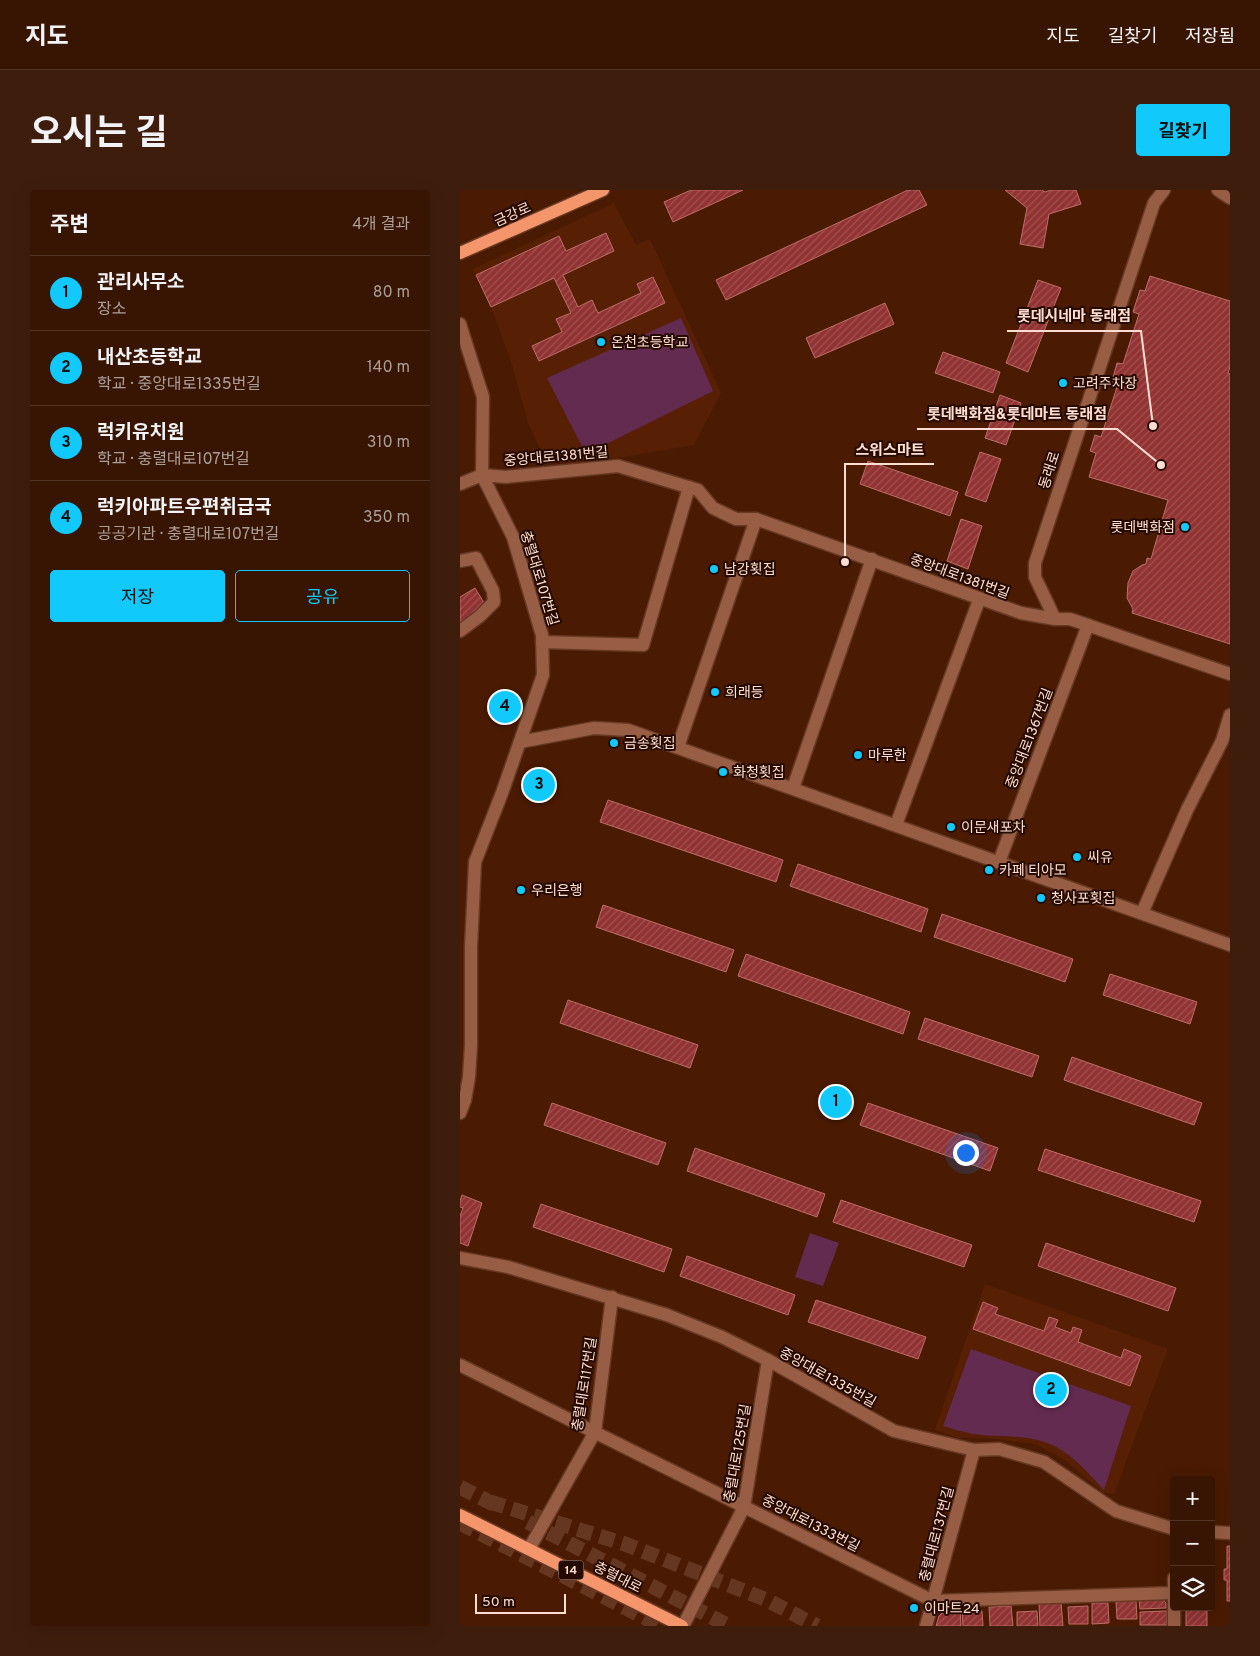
<!DOCTYPE html>
<html lang="ko">
<head>
<meta charset="utf-8">
<style>
	body { margin:0; font-family:Overpass,"Noto Sans KR",sans-serif; background:#3f1d0c; color:#f1f3f6 }
	.controls { position:absolute; right:15px; bottom:15px; display:grid; overflow:hidden; border-radius:5px; box-shadow:0 5px 20px #0002 }
	.controls button { width:45px; height:45px; display:grid; place-items:center; padding:0; border:0; border-bottom:1px solid #523324; background:#381402; color:#f1f3f6; font:25px sans-serif }
	.scale { position:absolute; left:15px; bottom:12px; width:91px; box-sizing:border-box; padding-left:5px; border:2px solid #ffded1; border-top:0; font-size:14px; line-height:18px; white-space:nowrap; color:#ffded1; -webkit-text-stroke:4px #250a01; paint-order:stroke }
	.you { position:absolute; left:505px; top:962px; width:18px; height:18px; margin:-12px; border:4px solid #fff; border-radius:50%; background:#1a73e8; box-shadow:0 0 0 8px #1a73e833 }
	.badge { display:grid; place-items:center; width:32px; height:32px; border-radius:50%; background:#11cafb; color:#111; font-size:16px; font-weight:700 }
	.pin { position:absolute; translate:-50% -50%; border:2px solid #fff; box-shadow:0 1px 5px #0006 }
	.list { margin:0; padding:0; list-style:none }
	h2 { display:flex; justify-content:space-between; align-items:center; height:65px; margin:0; padding:0 20px; font-size:21px }
	h2 small { font-size:16px; font-weight:400; color:#ab9e99 }
	.list li { display:grid; grid-template-columns:32px 1fr auto; gap:15px; align-items:center; box-sizing:border-box; height:75px; padding:0 20px; border-top:1px solid #523324 }
	.list b { display:block; font-size:19px; white-space:nowrap }
	.list p { margin:0; font-size:16px; white-space:nowrap; color:#ab9e99 }
	.list em { font-size:16px; font-style:normal; color:#ab9e99 }
	.actions { display:flex; gap:10px; padding:15px 20px }
	.actions a { flex:1; padding:11px 0; border:1px solid #11cafb; border-radius:5px; text-align:center; font-size:18px; color:#11cafb }
	.actions .main { background:#11cafb; color:#111 }
	.icon { flex:none; width:28px; height:28px; fill:none; stroke:currentColor; stroke-width:2; stroke-linecap:round; stroke-linejoin:round }
	.map { position:relative; flex:none; width:770px; height:1436px; overflow:hidden; border-radius:5px }
	header { display:flex; align-items:center; gap:30px; box-sizing:border-box; height:70px; padding:0 25px; background:#381402; border-bottom:1px solid #523324 }
	header strong { font-size:24px }
	nav { display:flex; gap:28px; margin-inline-start:auto; font-size:18px }
	.intro { display:flex; align-items:center; justify-content:space-between; box-sizing:border-box; height:120px; padding:0 30px }
	h1 { margin:0; font-size:35px }
	.button { padding:12px 22px; border-radius:5px; background:#11cafb; color:#111; font-size:18px; font-weight:700 }
	main { display:flex; gap:30px; padding:0 30px }
	aside { flex:1; background:#381402; border-radius:5px; box-shadow:0 5px 20px #0002 }
	.map>svg:first-child { display:block }
	.built { fill:#572004 }
	.green { fill:#632b4f }
	.building { fill:url(#building-hatch); stroke:#bd6e6a }
	.lines { fill:none; stroke-linecap:round; stroke-linejoin:round }
	.highway-tunnel { stroke:#653721; stroke-width:15; stroke-dasharray:15 8; stroke-linecap:butt }
	.minor-casing { stroke:#673923; stroke-width:15 }
	.major-casing { stroke:#673923; stroke-width:15 }
	.minor { stroke:#975d45; stroke-width:12 }
	.major { stroke:#f5956c; stroke-width:12 }
	.poi-dot { fill:#11cafb; stroke:#250a01; stroke-width:2 }
	.labels { text-anchor:middle; stroke-width:4; stroke-linejoin:round; paint-order:stroke }
	.shield { fill:#250a01; stroke:#be9e93; stroke-width:1 }
	.shield-label { font-size:12px; font-weight:bold; fill:#ffded1 }
	.street-label { font-size:14px; fill:#ffded1; stroke:#250a01 }
	.poi-label { font-size:14px; fill:#ffded1; stroke:#250a01; text-anchor:start }
	.leader { fill:none; stroke:#ffded1; stroke-width:2 }
	.callout-dot { fill:#ffded1; stroke:#250a01; stroke-width:2 }
	.callout-label { font-size:15px; text-anchor:middle; font-weight:bold; fill:#ffded1; stroke:#250a01; stroke-width:4; stroke-linejoin:round; paint-order:stroke }
</style>
</head>
<body>
<header>
<strong>지도</strong>
<nav><a>지도</a><a>길찾기</a><a>저장됨</a></nav>
</header>
<div class="intro"><h1>오시는 길</h1><a class="button">길찾기</a></div>
<main>
<aside>
<h2>주변<small>4개 결과</small></h2>
<ul class="list">
<li><span class="badge">1</span><div><b>관리사무소</b><p>장소</p></div><em>80 m</em></li>
<li><span class="badge">2</span><div><b>내산초등학교</b><p>학교 · 중앙대로1335번길</p></div><em>140 m</em></li>
<li><span class="badge">3</span><div><b>럭키유치원</b><p>학교 · 충렬대로107번길</p></div><em>310 m</em></li>
<li><span class="badge">4</span><div><b>럭키아파트우편취급국</b><p>공공기관 · 충렬대로107번길</p></div><em>350 m</em></li>
</ul>
<div class="actions"><a class="main">저장</a><a>공유</a></div>
</aside>
<div class="map">
<svg width="770" height="1436" viewBox="0 0 770 1436">
	<defs>
		<pattern id="building-hatch" width="6" height="6" patternUnits="userSpaceOnUse" patternTransform="scale(1.25)"><rect width="6" height="6" fill="#923333"/><path d="M-1 1l2-2M0 6l6-6M5 7l2-2" fill="none" stroke="#a25050"/></pattern>
	</defs>
	<rect width="100%" height="100%" fill="#4a1a02"/>
	<g class="built">
		<polygon points="154,13 176,55 190,49 261,203 234,255 163,267 87,274 68,233 53,178 35,127 13,79"/>
		<polygon points="525,1094 708,1159 654,1304 642,1302 605,1270 576,1254 528,1248 498,1248 475,1240"/>
	</g>
	<g class="green">
		<polygon points="221,128 253,201 126,264 87,188"/>
		<polygon points="350,1043 379,1053 363,1096 335,1087"/>
		<path d="M511,1159L671,1216L644,1300C630,1285 614,1266 596,1257C569,1243 542,1248 513,1244C503,1242 493,1239 483,1236Z"/>
	</g>
	<g class="building">
		<polygon points="231,0 283,0 213,32 204,12"/>
		<polygon points="448,0 459,0 467,15 266,110 256,90"/>
		<polygon points="545,0 582,0 585,2 591,0 616,0 621,14 589,24 583,58 560,54 567,18"/>
		<polygon points="146,43 154,61 103,85 118,117 132,110 138,123 181,103 177,94 193,87 205,113 79,171 72,156 102,142 96,129 111,123 94,88 31,117 16,85 99,46 106,61"/>
		<polygon points="690,86 770,111 770,177 768,183 770,184 770,454 672,423 673,419 667,408 668,393 673,381 682,375 686,374 687,368 691,369 708,310 629,287 636,263 630,261 635,245 641,247 657,197 651,195 657,173 663,174 679,124 673,122 680,100 685,101"/>
		<polygon points="578,90 601,98 568,182 546,173"/>
		<polygon points="425,113 434,134 355,168 346,148"/>
		<polygon points="483,162 540,182 533,203 475,183"/>
		<polygon points="540,205 561,213 546,255 525,248"/>
		<polygon points="520,262 541,269 526,312 505,305"/>
		<polygon points="408,271 498,302 490,326 400,294"/>
		<polygon points="501,329 522,336 508,379 487,371"/>
		<polygon points="15,398 26,416 0,432 0,407"/>
		<polygon points="148,610 323,670 316,692 140,632"/>
		<polygon points="338,674 468,719 461,742 330,696"/>
		<polygon points="143,715 274,760 266,782 136,737"/>
		<polygon points="482,724 613,769 605,792 474,747"/>
		<polygon points="286,764 450,822 443,844 278,786"/>
		<polygon points="650,784 737,812 730,834 643,805"/>
		<polygon points="108,810 238,855 230,878 100,833"/>
		<polygon points="465,828 579,866 572,887 458,849"/>
		<polygon points="612,867 742,913 734,935 604,890"/>
		<circle cx="376" cy="912" r="14"/>
		<polygon points="92,913 206,953 198,975 84,935"/>
		<polygon points="408,913 538,958 530,981 400,935"/>
		<polygon points="235,958 365,1004 357,1027 227,981"/>
		<polygon points="585,959 741,1011 734,1032 578,980"/>
		<polygon points="2,1005 22,1013 8,1056 0,1053 0,1026 3,1018 0,1017 0,1011"/>
		<polygon points="381,1010 512,1055 504,1077 373,1032"/>
		<polygon points="81,1014 212,1059 204,1082 73,1037"/>
		<polygon points="586,1053 716,1098 708,1121 578,1076"/>
		<polygon points="227,1066 335,1105 328,1125 220,1086"/>
		<polygon points="356,1110 466,1147 458,1169 348,1132"/>
		<polygon points="523,1112 538,1118 535,1124 584,1141 589,1127 598,1130 595,1137 611,1143 613,1137 622,1140 618,1152 661,1168 664,1159 681,1166 670,1196 513,1139"/>
		<polygon points="767,1356 770,1356 770,1411 767,1411 767,1390 764,1390 764,1379 767,1379"/>
		<polygon points="702,1408 706,1413 706,1418 680,1419 679,1409"/>
		<polygon points="676,1411 677,1429 657,1429 656,1412"/>
		<polygon points="601,1412 603,1436 580,1436 579,1414"/>
		<polygon points="632,1413 648,1413 649,1433 632,1434"/>
		<polygon points="551,1416 553,1436 530,1436 529,1417"/>
		<polygon points="628,1416 628,1434 609,1434 608,1417"/>
		<rect x="726" y="1417" width="21" height="19"/>
		<polygon points="500,1420 501,1436 476,1436 479,1426 484,1421"/>
		<polygon points="522,1421 523,1436 503,1436 502,1422"/>
		<polygon points="577,1421 578,1436 557,1436 557,1422"/>
		<polygon points="707,1421 707,1435 680,1435 680,1422"/>
	</g>
	<g class="lines">
		<g class="highway-tunnel">
			<polyline points="0,1297 39,1317"/>
			<polyline points="30,1312 165,1354 307,1410 357,1436"/>
			<polyline points="68,1332 269,1436"/>
			<polyline points="0,1333 201,1436"/>
		</g>
		<g class="minor-casing">
			<g id="minor">
				<polyline points="758,0 770,8"/>
				<polyline points="0,134 23,207 22,285 53,347 82,445 83,485 42,603 15,672 11,757 11,855 9,887 5,910 0,923"/>
				<polyline points="0,294 22,285 46,287 158,276 238,300 253,318 276,329 296,329 561,423 595,429 610,429 770,484"/>
				<polyline points="0,371 16,368 33,401 34,412 20,426 0,441"/>
				<polyline points="595,429 575,387 575,373 694,13 704,0"/>
				<polyline points="82,452 183,455 229,297"/>
				<polyline points="60,552 134,538 168,540 770,755"/>
				<polyline points="218,557 296,329"/>
				<polyline points="333,598 412,369"/>
				<polyline points="436,635 519,410"/>
				<polyline points="539,672 628,435"/>
				<polyline points="682,723 727,620 762,551 770,525"/>
				<polyline points="0,1068 48,1077 207,1125 262,1147 308,1170 434,1241 514,1260 539,1259 584,1272 656,1321 714,1339"/>
				<polyline points="0,1175 473,1411 713,1403"/>
				<polyline points="751,1342 770,1343"/>
				<polyline points="69,1359 135,1242 152,1107"/>
				<polyline points="714,1388 714,1436"/>
				<polyline points="223,1436 284,1317 308,1170"/>
				<polyline points="466,1436 514,1260"/>
			</g>
		</g>
		<g class="major-casing">
			<g id="major">
				<polyline points="0,63 143,0"/>
				<polyline points="0,1325 222,1436"/>
			</g>
		</g>
		<use href="#minor" class="minor"/>
		<use href="#major" class="major"/>
	</g>
	<g class="poi-dot">
		<circle cx="141" cy="152" r="5"/>
		<circle cx="603" cy="193" r="5"/>
		<circle cx="725" cy="337" r="5"/>
		<circle cx="254" cy="379" r="5"/>
		<circle cx="255" cy="502" r="5"/>
		<circle cx="154" cy="553" r="5"/>
		<circle cx="398" cy="565" r="5"/>
		<circle cx="263" cy="582" r="5"/>
		<circle cx="491" cy="637" r="5"/>
		<circle cx="617" cy="667" r="5"/>
		<circle cx="529" cy="680" r="5"/>
		<circle cx="61" cy="700" r="5"/>
		<circle cx="581" cy="708" r="5"/>
		<circle cx="454" cy="1418" r="5"/>
	</g>
	<g class="labels">
		<rect class="shield" x="98.5" y="1370.5" width="25" height="19" rx="4"/>
		<g class="shield-label">
			<text x="111" y="1384">14</text>
		</g>
		<g class="street-label">
			<text transform="translate(52 24) rotate(-24)" y="5">금강로</text>
			<text transform="translate(96 266) rotate(-5)" y="5">중앙대로1381번길</text>
			<text transform="translate(589 280) rotate(-72)" y="5">동래로</text>
			<text transform="translate(500 386) rotate(20)" y="5">중앙대로1381번길</text>
			<text transform="translate(80 388) rotate(73)" y="5">충렬대로107번길</text>
			<text transform="translate(569 548) rotate(-69)" y="5">중앙대로1367번길</text>
			<text transform="translate(368 1187) rotate(29)" y="5">중앙대로1335번길</text>
			<text transform="translate(124 1194) rotate(-81)" y="5">충렬대로117번길</text>
			<text transform="translate(277 1263) rotate(-80)" y="5">충렬대로125번길</text>
			<text transform="translate(351 1333) rotate(27)" y="5">중앙대로1333번길</text>
			<text transform="translate(476 1344) rotate(-75)" y="5">충렬대로137번길</text>
			<text transform="translate(158 1387) rotate(27)" y="5">충렬대로</text>
		</g>
		<g class="poi-label">
			<text x="151" y="157">온천초등학교</text>
			<text x="613" y="198">고려주차장</text>
			<text x="715" y="342" text-anchor="end">롯데백화점</text>
			<text x="264" y="384">남강횟집</text>
			<text x="265" y="507">희래등</text>
			<text x="164" y="558">금송횟집</text>
			<text x="408" y="570">마루한</text>
			<text x="273" y="587">화청횟집</text>
			<text x="501" y="642">이문새포차</text>
			<text x="627" y="672">씨유</text>
			<text x="539" y="685">카페 티아모</text>
			<text x="71" y="705">우리은행</text>
			<text x="591" y="713">청사포횟집</text>
			<text x="464" y="1423">이마트24</text>
		</g>
	</g>
	<path class="leader" d="M693 236L681 141H547M701 275L657 239H457M385 372L385 274H474"/>
	<g class="callout-dot">
		<circle cx="693" cy="236" r="5"/>
		<circle cx="701" cy="275" r="5"/>
		<circle cx="385" cy="372" r="5"/>
	</g>
	<g class="callout-label">
		<text x="614" y="131">롯데시네마 동래점</text>
		<text x="557" y="229">롯데백화점&amp;롯데마트 동래점</text>
		<text x="430" y="265">스위스마트</text>
	</g>
</svg>
<div class="controls">
<button>+</button>
<button>−</button>
<button><svg class="icon" aria-label="layers" viewBox="0 0 24 24"><path d="M12 4l9 5-9 5-9-5zM3 14l9 5 9-5"/></svg></button>
</div>
<div class="scale">50 m</div>
<div class="you"></div>
<div class="pin badge" style="left:376px;top:912px">1</div>
<div class="pin badge" style="left:591px;top:1200px">2</div>
<div class="pin badge" style="left:79px;top:595px">3</div>
<div class="pin badge" style="left:45px;top:517px">4</div>
</div>
</main>
</body>
</html>
